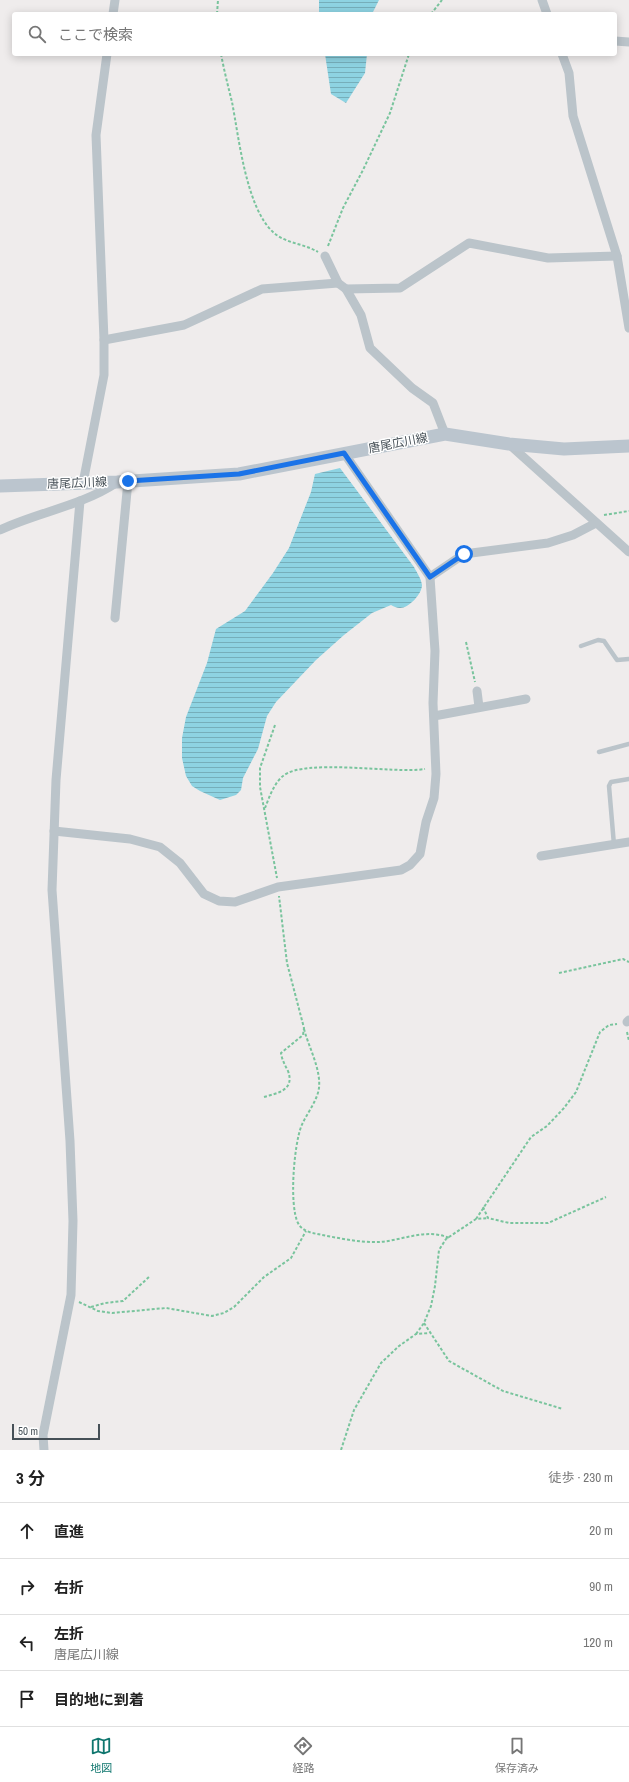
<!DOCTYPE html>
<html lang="ja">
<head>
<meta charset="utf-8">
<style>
	body { margin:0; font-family:"Archivo Narrow","Noto Sans JP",sans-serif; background:#f2f2f2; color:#222 }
	.scale { position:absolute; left:12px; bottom:10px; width:88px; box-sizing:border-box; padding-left:4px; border:2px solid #465057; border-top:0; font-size:11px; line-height:14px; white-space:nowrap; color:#465057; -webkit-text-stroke:3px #fff; paint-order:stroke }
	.stop { position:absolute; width:12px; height:12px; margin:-9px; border:3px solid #1a73e8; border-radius:50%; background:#fff }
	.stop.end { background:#1a73e8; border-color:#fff; box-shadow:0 1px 4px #0008 }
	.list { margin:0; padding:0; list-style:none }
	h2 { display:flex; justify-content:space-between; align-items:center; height:52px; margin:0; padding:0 16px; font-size:17px }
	h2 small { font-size:13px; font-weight:400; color:#767676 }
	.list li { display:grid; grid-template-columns:26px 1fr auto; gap:12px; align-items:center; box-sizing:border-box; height:56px; padding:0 16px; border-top:1px solid #e0e0e0 }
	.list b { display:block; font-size:15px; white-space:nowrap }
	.list p { margin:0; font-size:13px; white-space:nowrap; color:#767676 }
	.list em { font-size:13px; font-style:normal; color:#767676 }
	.icon { flex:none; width:22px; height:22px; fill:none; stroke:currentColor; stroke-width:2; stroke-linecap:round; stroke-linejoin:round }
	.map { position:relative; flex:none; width:629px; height:1450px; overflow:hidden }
	.search { position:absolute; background:#fff; box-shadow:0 2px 10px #0003; left:12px; right:12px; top:12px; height:44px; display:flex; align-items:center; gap:10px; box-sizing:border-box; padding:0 14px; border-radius:4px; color:#767676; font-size:15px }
	.sheet { height:276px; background:#fff }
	nav { display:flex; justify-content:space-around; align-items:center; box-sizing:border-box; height:56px; border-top:1px solid #e0e0e0; background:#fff; font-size:11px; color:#767676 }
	nav a { display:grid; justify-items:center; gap:2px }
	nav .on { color:#0f766e }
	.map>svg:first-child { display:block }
	.water { fill:url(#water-rules) }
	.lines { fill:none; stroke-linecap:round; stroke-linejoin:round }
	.path { stroke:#79c49d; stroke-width:2; stroke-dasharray:3 2; stroke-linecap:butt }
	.lane { stroke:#bbc4ca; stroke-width:4.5 }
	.street { stroke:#bbc4ca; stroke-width:9 }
	.secondary { stroke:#bbc5ce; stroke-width:13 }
	.route { stroke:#1a73e8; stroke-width:5 }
	.labels { text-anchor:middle; stroke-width:3; stroke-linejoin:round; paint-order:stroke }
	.street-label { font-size:12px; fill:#465057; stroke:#fff }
</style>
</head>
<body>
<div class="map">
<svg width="629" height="1450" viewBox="0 0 629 1450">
	<defs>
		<pattern id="water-rules" width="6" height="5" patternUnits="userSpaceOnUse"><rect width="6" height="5" fill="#8ed3e2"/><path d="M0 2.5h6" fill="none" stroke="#76aeba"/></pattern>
	</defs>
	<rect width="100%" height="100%" fill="#efecec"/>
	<g class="water">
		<polygon points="319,0 379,0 372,14 319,14"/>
		<polygon points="325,54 367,54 365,73 346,103 331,94"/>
		<path d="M340,468L414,567C417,573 421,578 422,585C422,594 409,608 400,608C397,608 393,606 391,605L372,613L344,635L316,660L276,702L267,716L258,749L243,778L241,790L236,795L220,800L200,791L192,786L186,776L182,758V738L186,717L207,663L216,629L245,611L273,573L289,548L311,492L315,474Z"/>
	</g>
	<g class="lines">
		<g class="path">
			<polyline points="217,14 218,0"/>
			<polyline points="431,14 442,0"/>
			<path d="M221,54C224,70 228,86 232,102C239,138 246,207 273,232C286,244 303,243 318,252"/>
			<polyline points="328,246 343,208 363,170 390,113 409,54"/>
			<polyline points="604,515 629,511"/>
			<polyline points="466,642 475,682"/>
			<polyline points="275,725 260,768 260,787 277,878"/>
			<path d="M265,808C269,798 274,783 283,776C304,758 394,774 425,769"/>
			<polyline points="559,973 623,959 629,962"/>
			<path d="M304,1029C309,1048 321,1069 319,1088C317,1102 306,1114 301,1127C294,1146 289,1205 298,1223C301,1229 306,1231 312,1233C334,1237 358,1243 380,1242C403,1240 427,1228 449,1238"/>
			<polyline points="627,1032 629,1041"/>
			<path d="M264,1097C278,1093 295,1090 288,1071C285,1065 282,1060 281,1053L303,1035L304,1028L287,963L279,896"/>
			<polyline points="483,1207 488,1218 509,1223 548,1223 606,1197"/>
			<polyline points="476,1219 531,1137 547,1126 564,1108 576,1092 600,1032 609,1025 617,1024"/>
			<polyline points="79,1302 98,1311 112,1313 166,1308 212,1316 224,1313 234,1307 264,1277 291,1258 306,1231"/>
			<polyline points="91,1307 105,1303 123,1301 150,1276"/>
			<polyline points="424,1323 449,1361 503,1391 563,1409"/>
			<polyline points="416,1334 424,1323 431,1306 435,1286 439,1250 446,1239 476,1219 488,1218"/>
			<polyline points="341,1450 354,1410 381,1363 399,1346 416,1334 429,1333"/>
		</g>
		<g class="lane">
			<polyline points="581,646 598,640 604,641 617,660 629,659"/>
			<polyline points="599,752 629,744"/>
			<polyline points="614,845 609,786 611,782 629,779"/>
		</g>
		<g class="street">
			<polyline points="542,0 547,14"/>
			<polyline points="113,14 115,0"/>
			<polyline points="615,41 629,42"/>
			<polyline points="562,54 569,73 573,116 617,256 629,328"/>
			<polyline points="325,256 338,283 346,289 361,315 370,348 412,388 433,403 445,434"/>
			<polyline points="346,289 400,288 469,243 548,258 617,256"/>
			<polyline points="104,340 184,325 262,289 338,283"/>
			<polyline points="509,444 629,552"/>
			<polyline points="83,483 104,375 104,340 96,135 107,54"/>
			<path d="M0,530C38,512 81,506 116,483"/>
			<polyline points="430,577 464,554 548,543 573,535 596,523"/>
			<polyline points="115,618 128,481"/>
			<polyline points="477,691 479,707"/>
			<polyline points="434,716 526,699"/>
			<polyline points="54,831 130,839 160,847 180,863 204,894 219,901 235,902 278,887 401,870 410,865 420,854 426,822 434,798 436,774 433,703 435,651 430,577 344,453"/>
			<polyline points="541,856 629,842"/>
			<polyline points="627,1022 629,1020"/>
			<polyline points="44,1450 43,1435 71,1295 73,1221 70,1141 52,890 56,780 80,501"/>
		</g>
		<polyline class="secondary" points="0,486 117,482 239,474 445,434 509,444 564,449 629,446"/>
	</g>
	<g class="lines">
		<polyline class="route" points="128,481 239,474 344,453 430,577 464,554"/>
	</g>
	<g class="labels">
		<g class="street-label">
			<text transform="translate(398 443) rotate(-11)" y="4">唐尾広川線</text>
			<text transform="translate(77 483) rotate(-2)" y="4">唐尾広川線</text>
		</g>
	</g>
</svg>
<div class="scale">50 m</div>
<div class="stop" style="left:464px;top:554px"></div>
<div class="stop end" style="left:128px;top:481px"></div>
<div class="search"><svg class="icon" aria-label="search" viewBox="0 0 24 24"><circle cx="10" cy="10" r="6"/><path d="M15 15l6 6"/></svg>ここで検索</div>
</div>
<section class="sheet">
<h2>3 分<small>徒歩 · 230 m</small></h2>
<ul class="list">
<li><svg class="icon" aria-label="ahead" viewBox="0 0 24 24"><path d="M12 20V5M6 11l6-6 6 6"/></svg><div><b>直進</b></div><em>20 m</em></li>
<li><svg class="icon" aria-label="right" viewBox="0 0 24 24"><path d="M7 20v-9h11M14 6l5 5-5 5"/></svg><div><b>右折</b></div><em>90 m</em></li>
<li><svg class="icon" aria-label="left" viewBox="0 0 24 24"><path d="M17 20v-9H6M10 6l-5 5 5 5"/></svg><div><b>左折</b><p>唐尾広川線</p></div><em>120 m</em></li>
<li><svg class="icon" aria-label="arrive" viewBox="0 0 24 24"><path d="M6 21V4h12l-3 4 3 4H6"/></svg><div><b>目的地に到着</b></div></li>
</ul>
</section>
<nav>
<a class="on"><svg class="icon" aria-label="map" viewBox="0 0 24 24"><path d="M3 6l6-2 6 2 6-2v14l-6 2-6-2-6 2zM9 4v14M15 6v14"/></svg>地図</a>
<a><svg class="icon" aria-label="directions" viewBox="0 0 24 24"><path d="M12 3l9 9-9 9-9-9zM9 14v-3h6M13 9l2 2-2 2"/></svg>経路</a>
<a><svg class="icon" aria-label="saved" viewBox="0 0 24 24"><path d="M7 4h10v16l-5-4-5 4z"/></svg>保存済み</a>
</nav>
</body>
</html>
